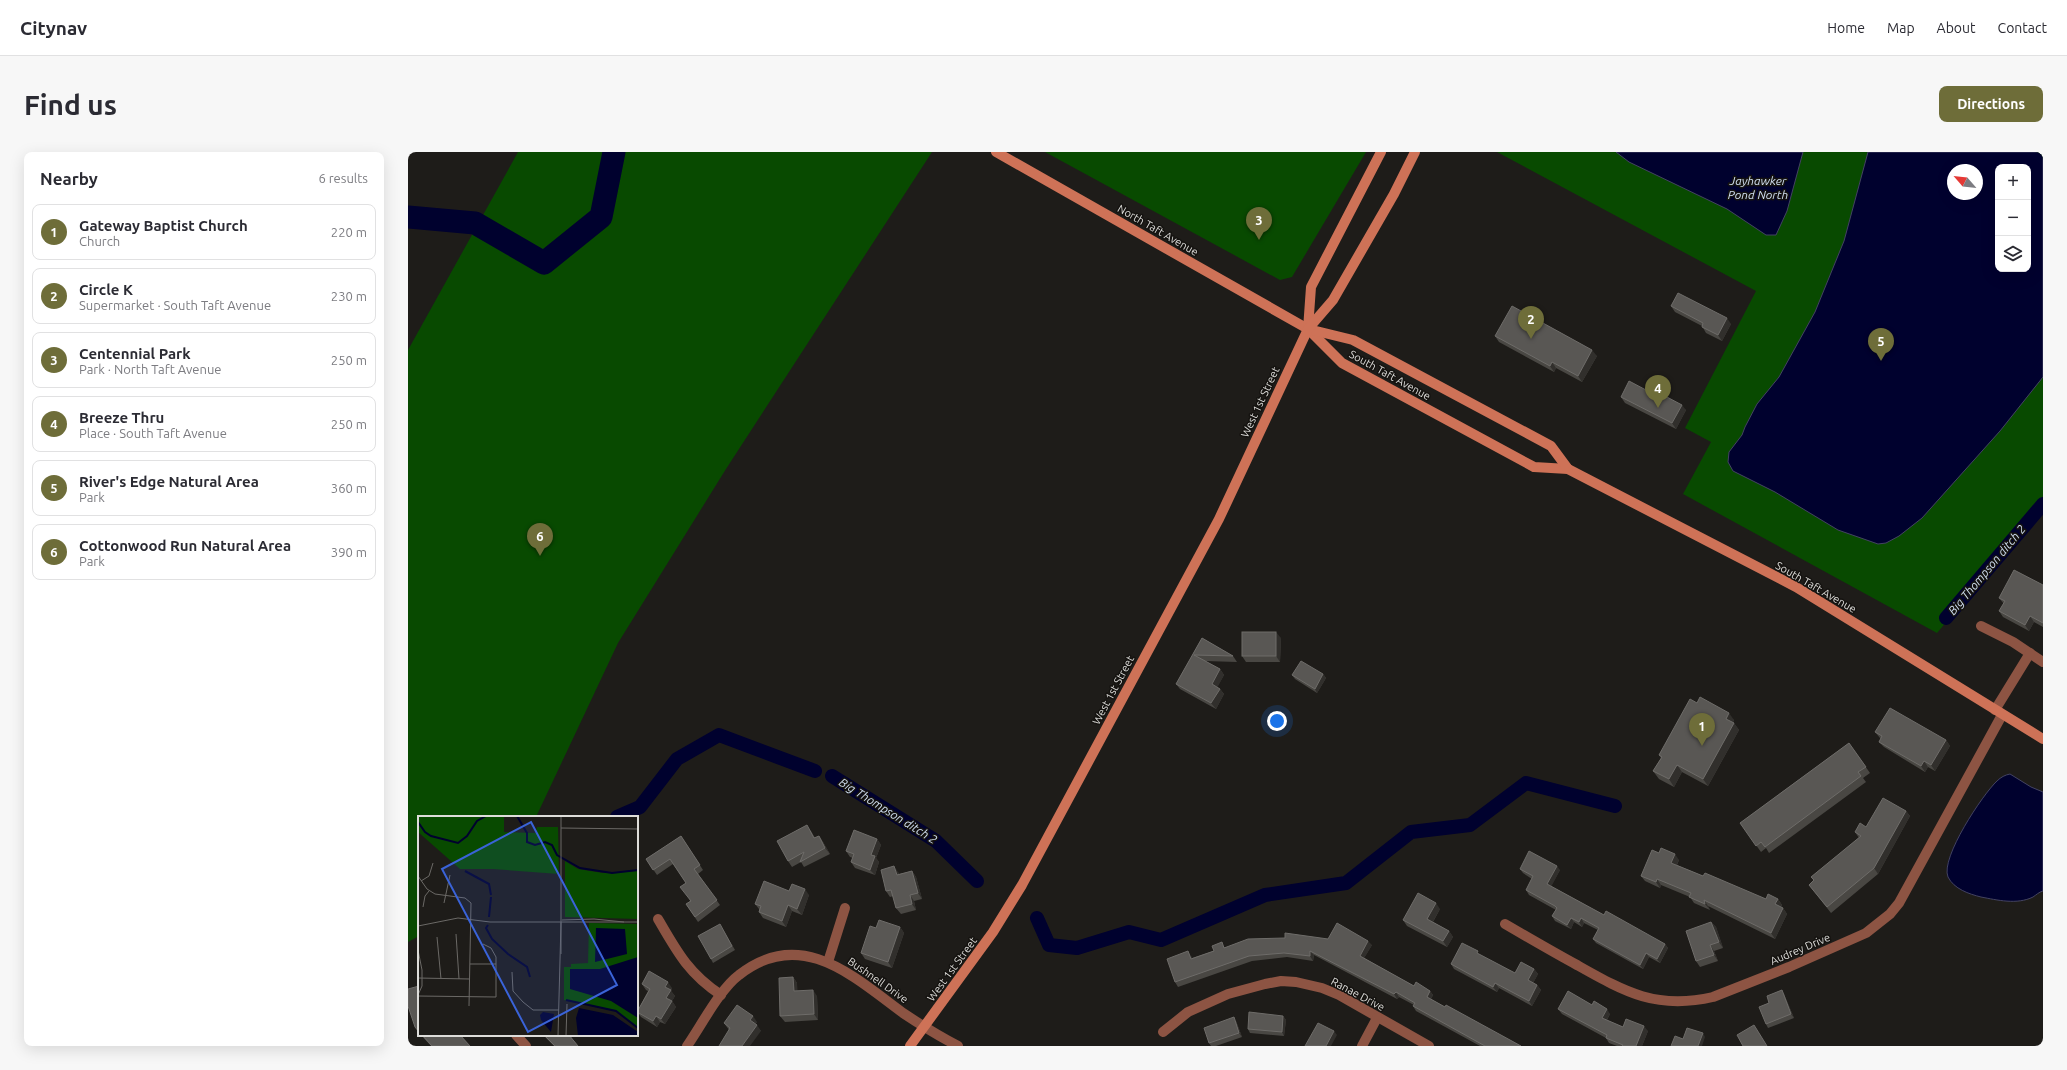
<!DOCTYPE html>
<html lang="en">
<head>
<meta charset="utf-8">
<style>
	body { margin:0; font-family:Ubuntu,sans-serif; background:#f7f7f7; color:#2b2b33 }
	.controls { position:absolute; right:12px; top:12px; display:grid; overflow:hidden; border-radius:8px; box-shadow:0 4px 16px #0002 }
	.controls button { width:36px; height:36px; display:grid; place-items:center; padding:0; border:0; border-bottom:1px solid #e1e1e2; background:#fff; color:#2b2b33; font:20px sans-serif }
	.compass { position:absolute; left:1539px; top:12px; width:36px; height:36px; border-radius:50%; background:#fff; box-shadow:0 4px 16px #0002; rotate:298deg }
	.you { position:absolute; left:869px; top:569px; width:14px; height:14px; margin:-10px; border:3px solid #fff; border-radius:50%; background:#1a73e8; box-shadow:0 0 0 6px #1a73e833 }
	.badge { display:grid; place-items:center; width:26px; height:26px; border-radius:50%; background:#6e6d39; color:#fff; font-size:13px; font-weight:700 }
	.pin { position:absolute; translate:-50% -33px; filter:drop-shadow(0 1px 2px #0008) }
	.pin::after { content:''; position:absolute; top:21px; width:14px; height:12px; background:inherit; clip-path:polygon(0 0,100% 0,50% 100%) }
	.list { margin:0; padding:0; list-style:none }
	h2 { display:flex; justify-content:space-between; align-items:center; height:52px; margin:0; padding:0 16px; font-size:17px }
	h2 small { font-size:13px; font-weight:400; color:#7c7c81 }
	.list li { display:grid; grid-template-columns:26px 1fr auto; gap:12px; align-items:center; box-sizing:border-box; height:56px; margin:0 8px 8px; padding:0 8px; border:1px solid #e1e1e2; border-radius:8px }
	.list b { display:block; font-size:15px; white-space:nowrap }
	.list p { margin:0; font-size:13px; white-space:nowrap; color:#7c7c81 }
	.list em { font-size:13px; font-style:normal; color:#7c7c81 }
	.icon { flex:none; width:22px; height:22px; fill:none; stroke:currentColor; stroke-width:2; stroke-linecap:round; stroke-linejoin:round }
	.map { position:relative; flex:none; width:1635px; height:894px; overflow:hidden; border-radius:8px }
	header { display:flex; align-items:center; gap:24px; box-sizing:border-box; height:56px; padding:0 20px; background:#fff; border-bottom:1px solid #e1e1e2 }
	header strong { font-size:19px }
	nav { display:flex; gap:22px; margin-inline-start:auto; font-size:14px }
	.intro { display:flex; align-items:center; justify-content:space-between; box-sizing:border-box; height:96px; padding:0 24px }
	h1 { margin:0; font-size:28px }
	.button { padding:10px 18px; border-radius:8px; background:#6e6d39; color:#fff; font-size:14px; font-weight:700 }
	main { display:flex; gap:24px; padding:0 24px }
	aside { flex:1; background:#fff; border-radius:8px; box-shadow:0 4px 16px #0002 }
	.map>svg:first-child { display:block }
	.green { fill:#084a00; fill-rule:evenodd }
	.water { fill:#00012e; stroke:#434362; fill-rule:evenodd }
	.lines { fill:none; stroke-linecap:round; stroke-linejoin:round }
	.canal { stroke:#00012e; stroke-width:14 }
	.river { stroke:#00012e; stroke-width:23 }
	.minor { stroke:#8d5443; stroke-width:10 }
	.secondary { stroke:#ce7257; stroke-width:10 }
	.wall { fill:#494743 }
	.shaded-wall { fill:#312f2c }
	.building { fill:#595754; stroke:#6e6c69 }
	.labels { text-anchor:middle; stroke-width:3; stroke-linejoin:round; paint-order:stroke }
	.street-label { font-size:11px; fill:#deddda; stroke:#151310 }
	.water-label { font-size:12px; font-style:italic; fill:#d1dff2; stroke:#151310 }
	.inset-river { fill:none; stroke:#00012e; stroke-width:2 }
	.inset-road { fill:none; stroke:#6b6966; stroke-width:1 }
	.view { fill:#3a63d8; fill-opacity:0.15; stroke:#3a63d8; stroke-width:2 }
	.inset-edge { fill:none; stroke:#deddda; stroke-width:2 }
</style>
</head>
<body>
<header>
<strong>Citynav</strong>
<nav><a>Home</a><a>Map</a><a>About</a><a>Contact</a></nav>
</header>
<div class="intro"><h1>Find us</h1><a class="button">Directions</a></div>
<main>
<aside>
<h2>Nearby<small>6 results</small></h2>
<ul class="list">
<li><span class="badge">1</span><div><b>Gateway Baptist Church</b><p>Church</p></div><em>220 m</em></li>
<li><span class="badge">2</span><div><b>Circle K</b><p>Supermarket · South Taft Avenue</p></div><em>230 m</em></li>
<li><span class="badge">3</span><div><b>Centennial Park</b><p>Park · North Taft Avenue</p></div><em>250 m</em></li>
<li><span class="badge">4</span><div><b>Breeze Thru</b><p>Place · South Taft Avenue</p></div><em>250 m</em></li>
<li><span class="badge">5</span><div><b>River's Edge Natural Area</b><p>Park</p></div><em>360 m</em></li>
<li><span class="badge">6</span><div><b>Cottonwood Run Natural Area</b><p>Park</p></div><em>390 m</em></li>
</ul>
</aside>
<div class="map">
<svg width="1635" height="894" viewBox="0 0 1635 894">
	<rect width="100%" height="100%" fill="#1e1c19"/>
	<g class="green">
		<polygon points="110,0 524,0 318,317 210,491 128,665 11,665 11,784 0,790 0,198"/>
		<polygon points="637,0 958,0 884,125 872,128"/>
		<path d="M1089,0H1635V356L1529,481L1275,342L1303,290L1277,276L1348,139ZM1590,15H1620V117H1590ZM1545,18H1569V42H1545Z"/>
	</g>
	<g class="water">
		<polygon points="1208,0 1395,0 1379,59 1368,83 1358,83 1319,57 1221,10"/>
		<path d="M1460,0H1635V225L1592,279L1514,366L1491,384L1478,391L1470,392L1430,378L1367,340L1325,319L1320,310L1321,300L1334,283L1337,275L1349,252L1371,225L1407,160L1436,89ZM1590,15H1620V117H1590ZM1545,18H1569V42H1545Z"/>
		<path d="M1602,622L1623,635L1635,640V739C1631,740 1628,743 1625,745C1609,753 1589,748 1573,745C1561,742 1546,737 1540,725C1532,706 1575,642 1589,629C1593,625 1597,623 1602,622Z"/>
	</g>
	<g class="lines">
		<g class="canal">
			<polyline points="1538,466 1635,352"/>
			<polyline points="424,624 528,689 569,729"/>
			<polyline points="209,665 232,655 269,607 311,583 407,619"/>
			<polyline points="629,766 641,793 669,796 721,780 753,788 857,743 938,731 1003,680 1062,673 1118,631 1207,654"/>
		</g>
		<polyline class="river" points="0,65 67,71 136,111 193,65 206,0"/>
		<g class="minor">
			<polyline points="1573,474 1605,490 1635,510"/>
			<polyline points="1587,558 1622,501"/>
			<path d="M250,767C269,800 281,822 313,843"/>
			<path d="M1097,772C1121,786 1145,800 1169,813C1217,840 1248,858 1305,845L1381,815L1458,781L1482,762L1491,751L1594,563"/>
			<polyline points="420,810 437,756"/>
			<polyline points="755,880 780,860 820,842 857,832 873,829 888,830 914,836 931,843 1021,894"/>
			<polyline points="108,883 118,894"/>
			<path d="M279,894C293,874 312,837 331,823C393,774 446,825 495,861C513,873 531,884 550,894"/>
			<polyline points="954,894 969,866"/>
		</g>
		<g class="secondary">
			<polyline points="588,0 900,177 934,211 1126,315 1160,317 1388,435 1635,587"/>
			<polyline points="900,177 945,188 1143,294 1160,317"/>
			<polyline points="900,177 903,135 973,0"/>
			<polyline points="502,894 585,780 614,733 811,367 900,177 925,148 986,42 1007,0"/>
		</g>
	</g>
	<g class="wall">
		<polygon points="1263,154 1323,172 1314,189 1298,181 1294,174 1267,160"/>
		<polygon points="1087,184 1189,204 1174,230 1148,216 1146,220 1091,190"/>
		<polygon points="1213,245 1255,247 1278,258 1268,277 1217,251"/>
		<polygon points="1635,433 1635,475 1626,470 1621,479 1595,465 1591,459 1596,452 1591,446"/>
		<polygon points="794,486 825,504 829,510 797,509 812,517 816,523 809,535 812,537 816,542 808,557 772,537 768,532"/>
		<polygon points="873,486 872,510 838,510 834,504"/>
		<polygon points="915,522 918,526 909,541 887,527 884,523"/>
		<polygon points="1289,551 1326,568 1325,570 1331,578 1300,634 1274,620 1266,635 1251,627 1245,619 1253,606 1251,603"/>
		<polygon points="1467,580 1538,588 1542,594 1527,619 1520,615 1517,620 1476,595 1471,590 1473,587 1472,586"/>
		<polygon points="1441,591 1462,621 1455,626 1458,630 1361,701 1358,696 1353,700 1332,671"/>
		<polygon points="1498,659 1502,664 1470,722 1423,761 1401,733 1406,729 1403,725 1451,686 1447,680"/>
		<polygon points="403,679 407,686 411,684 415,690 422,702 396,715 393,710 384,715 380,709"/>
		<polygon points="273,684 295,718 290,722 312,753 290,770 278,752 282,749 278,731 265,712 249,723 238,707"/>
		<polygon points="469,687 473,693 468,706 471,710 467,723 447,716 443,710 445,706 442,705 438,699"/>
		<polygon points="1251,701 1271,708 1269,713 1295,724 1358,747 1370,747 1374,753 1373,755 1375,756 1379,762 1367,787 1300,754 1302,758 1286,751 1282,745 1253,733 1252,736 1237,729 1233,724"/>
		<polygon points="1112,717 1152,718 1143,734 1196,763 1257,792 1260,796 1252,811 1241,805 1235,817 1188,791 1185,787 1190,778 1176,771 1174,775 1166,770 1163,777 1147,769 1144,764 1148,758 1121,743 1118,738 1124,727 1115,721"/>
		<polygon points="504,719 508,725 514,747 506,749 508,758 493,762 488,756 485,744 482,745 478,739 490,720 491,722"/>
		<polygon points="381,739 401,743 394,763 384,759 378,775 355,766 351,760 351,757 347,752"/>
		<polygon points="1032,757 1025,770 1041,779 1045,785 1039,795 999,774 995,768"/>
		<polygon points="1303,770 1308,775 1315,796 1306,799 1310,809 1292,815 1288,809"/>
		<polygon points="492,775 496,781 484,816 457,807 453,801 468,776"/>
		<polygon points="314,776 327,798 305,811 303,807"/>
		<polygon points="964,793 956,806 1006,834 1022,839 1025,843 1023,847 1037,855 1113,894 1072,894 1008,859 1005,854 1006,853 991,845 989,847 906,803 905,809 879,805 844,809 770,835 767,830 783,804 784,806 817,795"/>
		<polygon points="1072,803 1107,821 1126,817 1130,822 1125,831 1129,833 1133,838 1124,854 1091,836 1089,840 1046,817 1043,812"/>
		<polygon points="385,825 389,831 389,839 409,844 410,868 377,870 372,864"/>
		<polygon points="234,832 264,836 263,839 267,844 264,849 268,855 257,872 252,870 249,875 233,865 229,860 240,839 238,838"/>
		<polygon points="1376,842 1386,866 1360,876 1358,872 1361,851"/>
		<polygon points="1184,853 1202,862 1199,868 1215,875 1240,879 1234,894 1209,894 1201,891 1198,886 1154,862 1150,857"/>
		<polygon points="875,864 878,868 876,884 842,881 840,877"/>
		<polygon points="828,869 834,885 808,894 803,894 801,891"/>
		<polygon points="349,870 347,872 353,879 321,878 316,871"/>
		<polygon points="13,883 52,883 62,894 23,894"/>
		<polygon points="135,883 161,883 170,894 146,894"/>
	</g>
	<g class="shaded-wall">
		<polygon points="1319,166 1323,172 1314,189 1310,183"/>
		<polygon points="1184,198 1189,204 1174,230 1170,224"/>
		<polygon points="1144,210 1148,216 1146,220 1142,214"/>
		<polygon points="1274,253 1278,258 1268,277 1264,271"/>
		<polygon points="1622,464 1626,470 1621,479 1617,473"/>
		<polygon points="868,480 873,486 872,510 868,504"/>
		<polygon points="812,517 816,523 808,538 804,532"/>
		<polygon points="915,522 918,526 909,541 907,537"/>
		<polygon points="812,537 816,542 808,557 803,551"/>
		<polygon points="1321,561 1326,568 1323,574 1318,567"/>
		<polygon points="1326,571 1331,578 1300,634 1295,627"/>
		<polygon points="1538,588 1542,594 1527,619 1523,613"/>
		<polygon points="1516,609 1520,615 1517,620 1513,614"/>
		<polygon points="1269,613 1274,620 1266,635 1261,627"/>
		<polygon points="1498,659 1502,664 1470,722 1466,716"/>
		<polygon points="399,673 403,679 410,692 406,686"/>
		<polygon points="411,684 415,690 422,702 417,696"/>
		<polygon points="469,687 473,693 468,706 471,710 467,723 462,718 463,703"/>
		<polygon points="1267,702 1271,708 1267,716 1263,711"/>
		<polygon points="486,714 490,720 493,729 489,723"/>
		<polygon points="1149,714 1152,718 1142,737 1139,732"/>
		<polygon points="504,719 508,725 514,747 510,741"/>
		<polygon points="1249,727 1253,733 1252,736 1248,730"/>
		<polygon points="397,737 401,743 394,763 389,757"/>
		<polygon points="502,743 506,749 508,758 504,752"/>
		<polygon points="1370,747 1374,753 1371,758 1367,752"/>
		<polygon points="1296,748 1300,754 1302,758 1297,752"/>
		<polygon points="1028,751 1032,757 1023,773 1019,767"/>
		<polygon points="380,753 384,759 378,775 374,769"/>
		<polygon points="1375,756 1379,762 1367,787 1363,781"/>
		<polygon points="1163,766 1166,770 1163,777 1159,773"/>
		<polygon points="1173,766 1176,771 1174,775 1171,770"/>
		<polygon points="1303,770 1308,775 1315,796 1311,790"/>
		<polygon points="492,775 496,781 484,816 480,810"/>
		<polygon points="1041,779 1045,785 1039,795 1035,789"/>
		<polygon points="960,789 964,793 955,808 952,804"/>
		<polygon points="1257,792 1260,796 1252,811 1249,807"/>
		<polygon points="1302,793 1306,799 1310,809 1306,803"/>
		<polygon points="780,799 783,804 786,811 783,807"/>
		<polygon points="902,799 906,803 905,809 902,804"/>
		<polygon points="1238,801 1241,805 1235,817 1232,813"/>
		<polygon points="1126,817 1130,822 1124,833 1120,828"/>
		<polygon points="385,825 389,831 390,845 386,839"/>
		<polygon points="260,830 264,836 263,839 267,844 264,849 268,855 257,872 253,867 257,835"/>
		<polygon points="1087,831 1091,836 1089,840 1085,835"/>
		<polygon points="1129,833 1133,838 1124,854 1121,849"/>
		<polygon points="405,838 409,844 410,868 406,862"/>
		<polygon points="1374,838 1376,842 1386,866 1383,862"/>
		<polygon points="1022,839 1025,843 1022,849 1019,845"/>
		<polygon points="988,840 991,845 989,847 986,842"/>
		<polygon points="1199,857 1202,862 1197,871 1194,866"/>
		<polygon points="248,864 252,870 249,875 245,869"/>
		<polygon points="345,864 349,870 346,874 342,868"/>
		<polygon points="875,864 878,868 876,884 874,880"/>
		<polygon points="826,865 828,869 834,885 831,881"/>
		<polygon points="349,873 353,879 342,894 334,894"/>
		<polygon points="1236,874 1240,879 1234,894 1228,894"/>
		<polygon points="926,879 929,883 923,894 918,894"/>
		<polygon points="1295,881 1297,885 1294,894 1290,894"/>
	</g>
	<g class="building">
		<polygon points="1270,141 1319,166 1310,183 1294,175 1295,171 1263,154"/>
		<polygon points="1104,154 1184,198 1170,224 1144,210 1142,214 1087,184"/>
		<polygon points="1221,229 1255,247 1257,244 1274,253 1264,271 1213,245"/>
		<polygon points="1606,418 1635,433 1635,471 1622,464 1617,473 1591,459 1597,449 1591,446"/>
		<rect x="834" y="480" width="34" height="24"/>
		<polygon points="794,486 825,504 786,503 812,517 804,532 812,537 803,551 768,532"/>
		<polygon points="893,509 915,522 907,537 884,523"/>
		<polygon points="1292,545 1321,561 1318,567 1326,571 1295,627 1269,613 1261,627 1245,619 1254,605 1251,603 1282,547 1289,551"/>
		<polygon points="1482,556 1538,588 1523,613 1516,609 1513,614 1471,590 1474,584 1467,580"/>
		<polygon points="1441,591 1458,615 1450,620 1453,624 1357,695 1353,690 1348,694 1332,671"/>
		<polygon points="1475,646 1498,659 1466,716 1419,755 1401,733 1406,728 1403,725 1453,684 1447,680 1452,671 1458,675"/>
		<polygon points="399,673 406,686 411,684 417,696 392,710 396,700 380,709 369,689"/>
		<polygon points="446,678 469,687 463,703 467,704 462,718 443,710 446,702 438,699"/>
		<polygon points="273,684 292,713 286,717 309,748 287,765 278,752 283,749 272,735 278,731 262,707 245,718 238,707"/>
		<polygon points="1253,696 1267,702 1263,711 1295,724 1297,721 1358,747 1360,742 1370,747 1367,752 1375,756 1363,781 1296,748 1297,752 1281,745 1283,741 1249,727 1248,730 1233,724 1244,698 1251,701"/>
		<polygon points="1121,699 1149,714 1139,732 1196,763 1198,759 1257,792 1249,807 1238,801 1232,813 1185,787 1191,776 1173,766 1171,770 1163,766 1159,773 1144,764 1149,756 1147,754 1118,738 1125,724 1112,717"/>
		<polygon points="486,714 489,723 504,719 510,741 502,743 504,752 488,756 483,738 478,739 473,718"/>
		<polygon points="356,729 381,739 384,732 397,737 389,757 380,753 374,769 351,760 353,754 347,752"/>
		<polygon points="1010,741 1028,751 1019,767 1041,779 1035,789 995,768"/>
		<polygon points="471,768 492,775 480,810 453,801 462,774 468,776"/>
		<polygon points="1303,770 1311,790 1302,793 1306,803 1288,809 1278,779"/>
		<polygon points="929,771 960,789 952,804 1006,834 1008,830 1022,839 1019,845 1037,855 1038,853 1113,894 1077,894 1005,854 1007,851 988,840 986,842 902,799 902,804 876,801 841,804 767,830 759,807 780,799 783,807 806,799 804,794 814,790 816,796 840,787 877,786 877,781 920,787"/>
		<polygon points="312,772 324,794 303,807 290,784"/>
		<polygon points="1054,791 1070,799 1069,801 1107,821 1113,810 1126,817 1120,828 1129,833 1121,849 1087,831 1085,835 1043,812"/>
		<polygon points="241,819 260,830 257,835 263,838 258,846 264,849 253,867 248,864 245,869 229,860 242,837 234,832"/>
		<polygon points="385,825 386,839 405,838 406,862 372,864 371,826"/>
		<polygon points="11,834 11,880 7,875 0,854 0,837"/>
		<polygon points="1374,838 1383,862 1358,872 1351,855 1361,851 1359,844"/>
		<polygon points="1160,839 1184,853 1186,849 1199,857 1194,866 1215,875 1218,867 1236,874 1228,894 1214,894 1215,893 1198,886 1199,883 1150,857"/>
		<polygon points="329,853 345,864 342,868 349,873 334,894 311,894 322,876 316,871"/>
		<polygon points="841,860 875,864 874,880 840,877"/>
		<polygon points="826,865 831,881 801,891 796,876"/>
		<polygon points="910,871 926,879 918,894 897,894"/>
		<polygon points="1346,873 1359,894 1335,894 1329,883"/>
		<polygon points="1279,876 1295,881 1290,894 1263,894 1267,884 1275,887"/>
		<polygon points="14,883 52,883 62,894 24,894"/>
		<polygon points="136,883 161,883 170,894 147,894"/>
	</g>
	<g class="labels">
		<g class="street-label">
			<text transform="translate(750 78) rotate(30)" y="4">North Taft Avenue</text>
			<text transform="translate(982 223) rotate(29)" y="4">South Taft Avenue</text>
			<text transform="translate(852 250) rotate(-65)" y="4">West 1st Street</text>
			<text transform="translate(1408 435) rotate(30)" y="4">South Taft Avenue</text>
			<text transform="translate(705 538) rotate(-62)" y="4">West 1st Street</text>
			<text transform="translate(1392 797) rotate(-23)" y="4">Audrey Drive</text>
			<text transform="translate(544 817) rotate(-54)" y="4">West 1st Street</text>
			<text transform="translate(470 828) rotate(35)" y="4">Bushnell Drive</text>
			<text transform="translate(950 842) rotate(28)" y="4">Ranae Drive</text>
		</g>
		<g class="water-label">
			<text x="1350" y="33">Jayhawker<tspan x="1350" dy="14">Pond North</tspan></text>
			<text transform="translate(1579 418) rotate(-50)" y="4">Big Thompson ditch 2</text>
			<text transform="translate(480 659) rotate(32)" y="4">Big Thompson ditch 2</text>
		</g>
	</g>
	<g transform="translate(10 664)">
		<rect width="220" height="220" fill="#1e1c19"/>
		<path d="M0,0H86V16L118,17L119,11H140L141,58L75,53H42L0,16ZM147,45L160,53L185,57L220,55V103L147,101ZM171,107L220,108V211L197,195L146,184V151H153V148L170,147Z" fill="#084a00"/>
		<path d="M178,112L207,113L209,138L177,146ZM220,141V202L193,185L152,173V153H182ZM161,192L195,199L220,216V220H160L158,202ZM125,196L136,198L133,216L123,204L122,199Z" fill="#00012e"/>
		<path class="inset-river" d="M99,0L109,17V26L117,29L127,26L134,29L139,39L162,52L194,57L220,54M0,6L7,16L13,20L40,27L49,20L59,5L68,0M47,55L71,68L73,79M71,101L73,81M70,109L68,112L74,123L90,138L109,151L112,161M148,184L198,195L220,212"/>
		<path class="inset-road" d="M143,12L220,13M0,60L9,73L17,78L47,82L53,87L51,190M3,65L11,60L15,47M26,87L32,59M5,91L7,80L11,75M144,104L176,103L206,106M0,110L40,102L72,106H220M38,118L41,163M19,121L23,163M0,134L4,154V170L0,179M143,138V0M52,148H78M94,156L95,175L105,186L115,194H141M0,162L52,163M0,180L78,181V141L73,132L65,128M140,220L143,106M148,220L149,188"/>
		<path class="view" d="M113,6L199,169L110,216L24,53Z"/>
		<rect width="220" height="220" class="inset-edge"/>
	</g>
</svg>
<div class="controls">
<button>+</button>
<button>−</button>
<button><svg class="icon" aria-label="layers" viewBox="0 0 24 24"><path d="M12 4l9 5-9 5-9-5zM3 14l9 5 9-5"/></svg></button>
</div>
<svg class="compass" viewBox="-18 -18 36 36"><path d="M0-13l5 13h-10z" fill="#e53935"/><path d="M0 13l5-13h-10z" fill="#7c7c81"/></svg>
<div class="you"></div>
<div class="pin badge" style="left:1294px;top:594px">1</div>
<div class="pin badge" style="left:1123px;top:187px">2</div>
<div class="pin badge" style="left:851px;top:88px">3</div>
<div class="pin badge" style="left:1250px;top:256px">4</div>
<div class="pin badge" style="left:1473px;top:209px">5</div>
<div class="pin badge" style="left:132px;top:404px">6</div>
</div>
</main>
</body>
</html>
